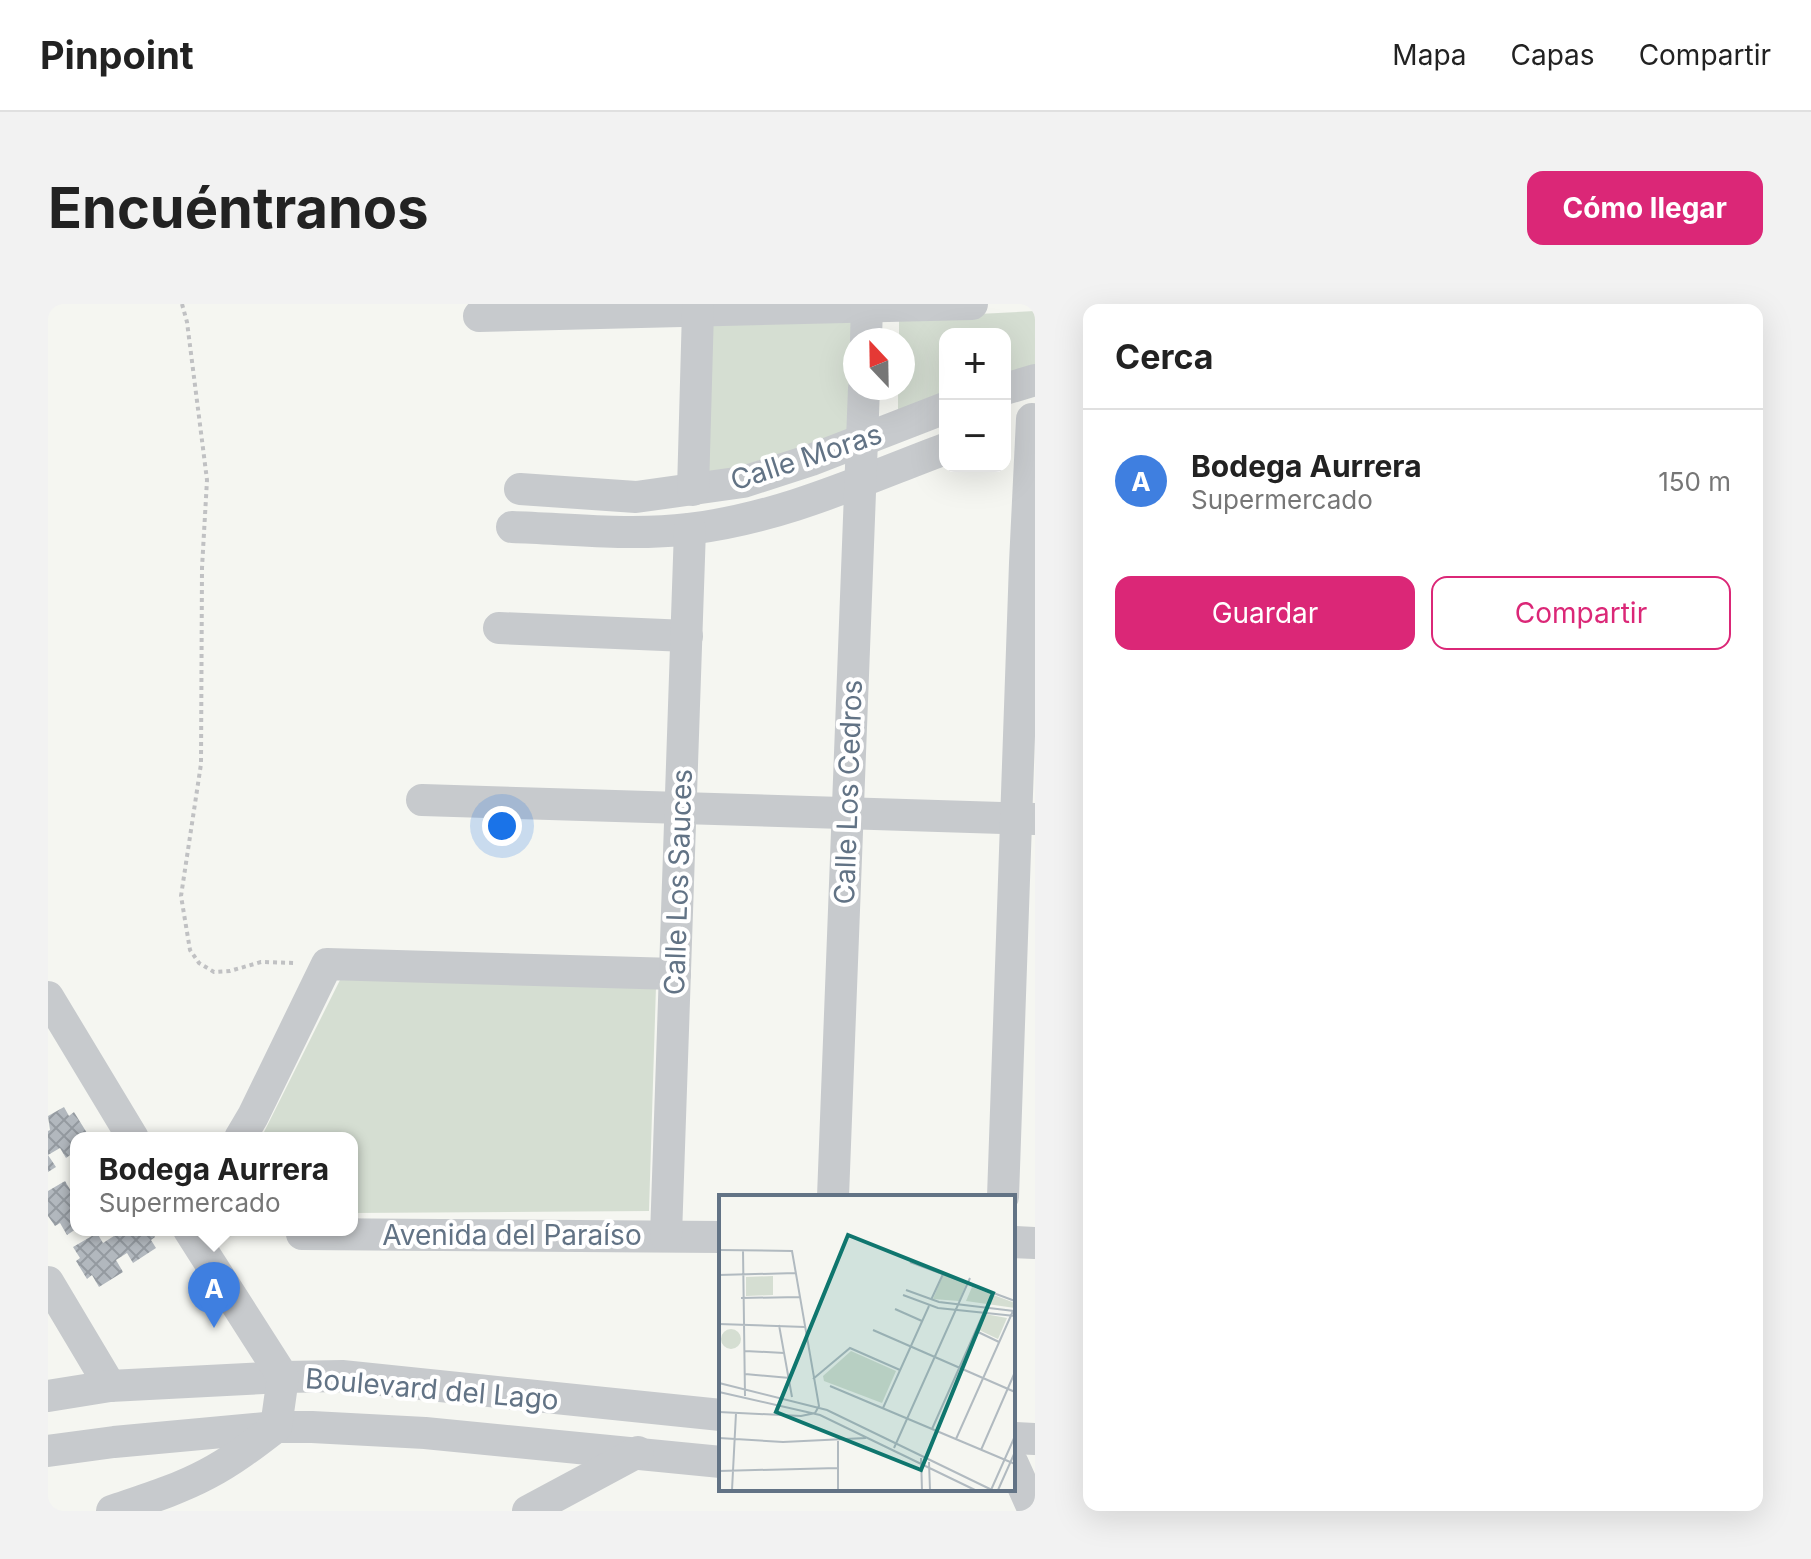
<!DOCTYPE html>
<html lang="es">
<head>
<meta charset="utf-8">
<style>
	body { margin:0; font-family:Inter,sans-serif; background:#f2f2f2; color:#222 }
	.controls { position:absolute; right:24px; top:24px; display:grid; overflow:hidden; border-radius:16px; box-shadow:0 8px 32px #0002 }
	.controls button { width:72px; height:72px; display:grid; place-items:center; padding:0; border:0; border-bottom:2px solid #e0e0e0; background:#fff; color:#222; font:40px sans-serif }
	.compass { position:absolute; left:795px; top:24px; width:72px; height:72px; border-radius:50%; background:#fff; box-shadow:0 8px 32px #0002; rotate:338deg }
	.you { position:absolute; left:454px; top:522px; width:28px; height:28px; margin:-20px; border:6px solid #fff; border-radius:50%; background:#1a73e8; box-shadow:0 0 0 12px #1a73e833 }
	.badge { display:grid; place-items:center; width:52px; height:52px; border-radius:50%; background:#db2777; color:#fff; font-size:26px; font-weight:700 }
	.pin { position:absolute; translate:-50% -66px; filter:drop-shadow(0 2px 4px #0008) }
	.pin::after { content:''; position:absolute; top:42px; width:28px; height:24px; background:inherit; clip-path:polygon(0 0,100% 0,50% 100%) }
	.popup { position:absolute; left:22px; top:828px; width:288px; height:104px; box-sizing:border-box; display:grid; place-content:center; border-radius:16px; background:#fff; filter:drop-shadow(0 2px 6px #0005); font-size:26px; white-space:nowrap; color:#767676 }
	.popup b { font-size:30px; color:#222 }
	.popup::after { content:''; position:absolute; left:50%; top:100%; margin-left:-16px; border:16px solid transparent; border-top-color:#fff }
	.list { margin:0; padding:0; list-style:none }
	h2 { display:flex; justify-content:space-between; align-items:center; height:104px; margin:0; padding:0 32px; font-size:34px }
	h2 small { font-size:26px; font-weight:400; color:#767676 }
	.list li { display:grid; grid-template-columns:52px 1fr auto; gap:24px; align-items:center; box-sizing:border-box; height:144px; padding:0 32px; border-top:2px solid #e0e0e0 }
	.list b { display:block; font-size:30px; white-space:nowrap }
	.list p { margin:0; font-size:26px; white-space:nowrap; color:#767676 }
	.list em { font-size:26px; font-style:normal; color:#767676 }
	.actions { display:flex; gap:16px; padding:24px 32px }
	.actions a { flex:1; padding:18px 0; border:2px solid #db2777; border-radius:16px; text-align:center; font-size:28px; color:#db2777 }
	.actions .main { background:#db2777; color:#fff }
	.map { position:relative; flex:none; width:987px; height:1207px; overflow:hidden; border-radius:16px }
	header { display:flex; align-items:center; gap:48px; box-sizing:border-box; height:112px; padding:0 40px; background:#fff; border-bottom:2px solid #e0e0e0 }
	header strong { font-size:38px }
	nav { display:flex; gap:44px; margin-inline-start:auto; font-size:28px }
	.intro { display:flex; align-items:center; justify-content:space-between; box-sizing:border-box; height:192px; padding:0 48px }
	h1 { margin:0; font-size:56px }
	.button { padding:20px 36px; border-radius:16px; background:#db2777; color:#fff; font-size:28px; font-weight:700 }
	main { display:flex; gap:48px; padding:0 48px }
	aside { flex:1; background:#fff; border-radius:16px; box-shadow:0 8px 32px #0002 }
	.map>svg:first-child { display:block }
	.park { fill:#d5ded2 }
	.building { fill:url(#building-cross-hatch) }
	.lines { fill:none; stroke-linecap:round; stroke-linejoin:round }
	.path { stroke:#c0c1c3; stroke-width:4; stroke-dasharray:4 4; stroke-linecap:butt }
	.minor { stroke:#c7cacd; stroke-width:32 }
	.labels { text-anchor:middle; stroke-width:8; stroke-linejoin:round; paint-order:stroke }
	.street-label { font-size:28px; fill:#627385; stroke:#fff }
	.inset-road { fill:none; stroke:#b1bac0; stroke-width:2 }
	.view { fill:#0f766e; fill-opacity:0.15; stroke:#0f766e; stroke-width:4 }
	.inset-edge { fill:none; stroke:#627385; stroke-width:4 }
</style>
</head>
<body>
<header>
<strong>Pinpoint</strong>
<nav><a>Mapa</a><a>Capas</a><a>Compartir</a></nav>
</header>
<div class="intro"><h1>Encuéntranos</h1><a class="button">Cómo llegar</a></div>
<main>
<div class="map">
<svg width="987" height="1207" viewBox="0 0 987 1207">
	<defs>
		<pattern id="building-cross-hatch" width="8" height="8" patternUnits="userSpaceOnUse" patternTransform="scale(2)"><rect width="8" height="8" fill="#b2b8be"/><path d="M0 0l8 8M0 8l8-8" fill="none" stroke="#949aa0"/></pattern>
	</defs>
	<rect width="100%" height="100%" fill="#f5f6f1"/>
	<g class="park">
		<polygon points="987,7 987,64 957,73 957,30 897,30 897,93 850,110 850,84 855,84 855,36 851,36 851,14"/>
		<polygon points="810,11 807,36 809,126 652,175 655,13"/>
		<polygon points="294,672 608,682 601,907 304,909 304,834 213,834"/>
	</g>
	<g class="building">
		<polygon points="16,803 21,812 26,808 39,829 36,831 38,834 28,834 28,847 18,854 12,844 0,851 8,863 0,868 0,827 2,826 0,812"/>
		<polygon points="17,877 23,887 28,884 28,925 19,931 12,919 7,922 0,912 0,887"/>
		<polygon points="66,926 102,926 107,933 103,936 108,944 85,959 79,949 68,956 75,968 51,983 44,971 39,975 28,957 32,954 25,943 49,929 55,939 69,930"/>
	</g>
	<g class="lines">
		<polyline class="path" points="134,0 139,18 159,176 154,264 153,460 133,592 142,646 151,659 166,668 182,667 213,658 247,659"/>
		<g class="minor">
			<polyline points="431,12 924,0"/>
			<polyline points="818,36 819,0"/>
			<polyline points="957,85 987,76"/>
			<polyline points="472,185 588,193 695,178 763,156 897,104"/>
			<polyline points="645,186 650,6"/>
			<path d="M464,223C523,225 583,232 641,225C733,214 812,177 897,145"/>
			<polyline points="451,324 639,332"/>
			<polyline points="374,496 987,515"/>
			<polyline points="0,693 85,834"/>
			<polyline points="192,834 205,812 279,660 627,670"/>
			<polyline points="785,893 816,84"/>
			<polyline points="955,893 977,259 984,115"/>
			<polyline points="254,930 673,933"/>
			<polyline points="618,932 642,225"/>
			<polyline points="965,938 987,939"/>
			<polyline points="0,978 62,1082"/>
			<polyline points="0,1092 62,1082 235,1073 294,1072 673,1111"/>
			<polyline points="965,1134 987,1135"/>
			<polyline points="0,1147 66,1138 228,1123 264,1123 377,1129 673,1158"/>
			<polyline points="965,1160 986,1207"/>
			<path d="M64,1207C96,1196 129,1186 159,1170C184,1157 206,1140 228,1123L235,1073L141,926"/>
			<polyline points="480,1207 590,1148"/>
		</g>
	</g>
	<g class="labels">
		<g class="street-label">
			<text transform="translate(758 153) rotate(-18)" y="10">Calle Moras</text>
			<text transform="translate(800 488) rotate(-88)" y="10">Calle Los Cedros</text>
			<text transform="translate(630 578) rotate(-88)" y="10">Calle Los Sauces</text>
			<text x="464" y="941">Avenida del Paraíso</text>
			<text transform="translate(384 1085) rotate(5)" y="10">Boulevard del Lago</text>
		</g>
	</g>
	<g transform="translate(671 891)">
		<rect width="296" height="296" fill="#f5f6f1"/>
		<path d="M224,80L247,89L240,106L214,104ZM54,81V100L27,101V82ZM253,92L296,108V113L247,106ZM266,119L288,123L279,144L260,135ZM2 144a10 10 0 1 1 20 0a10 10 0 1 1-20 0ZM132,156L177,176L163,208L105,186L104,181Z" fill="#d5ded2"/>
		<path class="inset-road" d="M0,55L73,56L100,211L96,218L82,221L0,217M24,55L26,201M191,67L296,106M0,80L77,78M187,95L220,107L295,116M184,100L219,113L296,121M22,103L81,102M212,105L224,79M176,114L203,126M0,129L86,132M60,130L73,202M154,135L296,197M257,136L280,147M26,156L65,158M26,179L71,183M94,184L131,153L181,175M0,188L108,215L273,295M111,191L296,269M0,197L101,220L256,295M164,213L210,111M213,234L266,115M0,243L64,247L147,243M237,244L294,116M119,246V295M175,253L251,83M262,255L296,177M202,263L203,295M210,267L211,295M0,276L119,273M13,295L17,218M272,295L296,241M279,295L296,257"/>
		<path class="view" d="M129,40L274,98L202,275L57,217Z"/>
		<rect width="296" height="296" class="inset-edge"/>
	</g>
</svg>
<div class="controls">
<button>+</button>
<button>−</button>
</div>
<svg class="compass" viewBox="-18 -18 36 36"><path d="M0-13l5 13h-10z" fill="#e53935"/><path d="M0 13l5-13h-10z" fill="#767676"/></svg>
<div class="you"></div>
<div class="pin badge" style="left:166px;top:1024px;background:#3f7fe0">A</div>
<div class="popup"><b>Bodega Aurrera</b>Supermercado</div>
</div>
<aside>
<h2>Cerca<small></small></h2>
<ul class="list">
<li><span class="badge" style="background:#3f7fe0">A</span><div><b>Bodega Aurrera</b><p>Supermercado</p></div><em>150 m</em></li>
</ul>
<div class="actions"><a class="main">Guardar</a><a>Compartir</a></div>
</aside>
</main>
</body>
</html>
